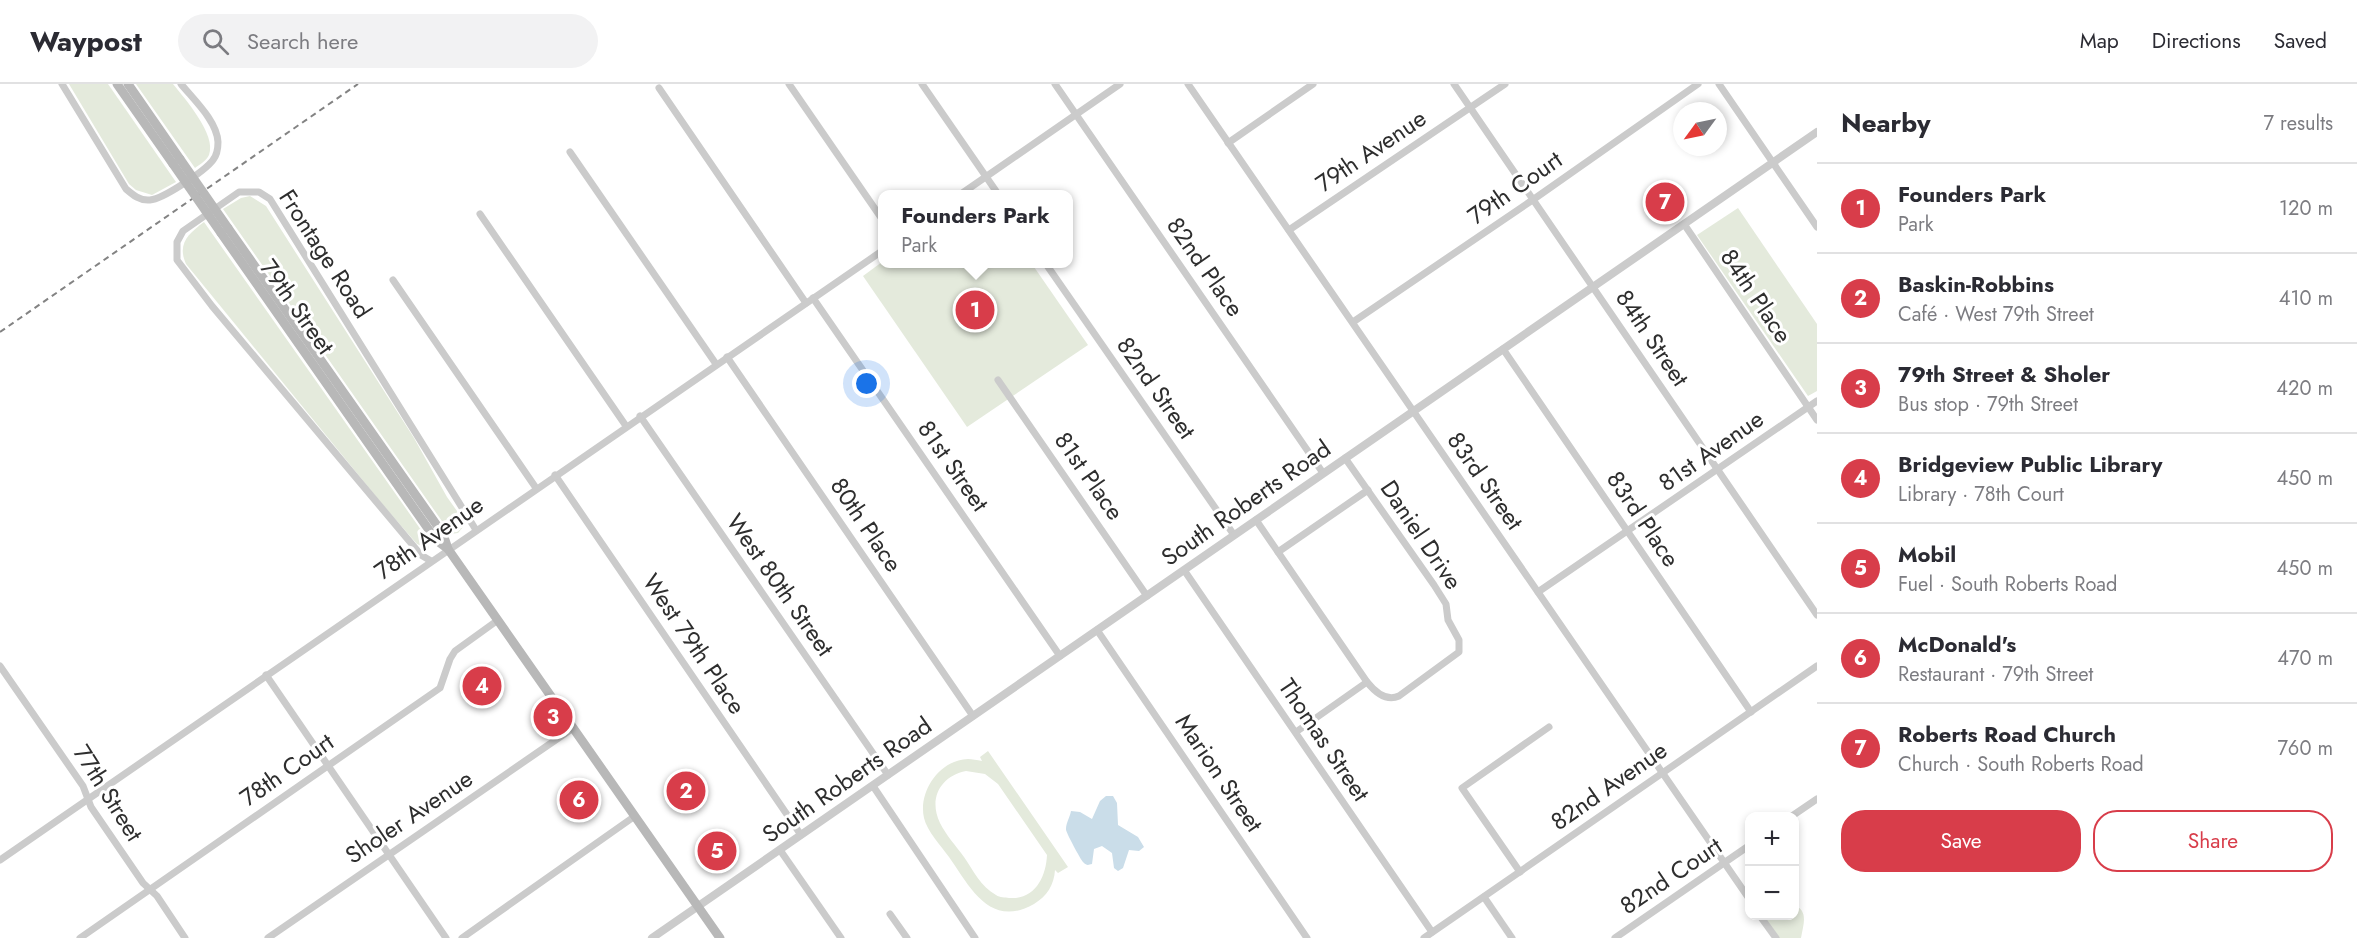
<!DOCTYPE html>
<html lang="en">
<head>
<meta charset="utf-8">
<style>
	body { margin:0; font-family:Jost,sans-serif; background:#f2f2f3; color:#2b2b33 }
	.controls { position:absolute; right:18px; bottom:18px; display:grid; overflow:hidden; border-radius:12px; box-shadow:0 3px 9px #0003 }
	.controls button { width:54px; height:54px; display:grid; place-items:center; padding:0; border:0; border-bottom:2px solid #e1e1e2; background:#fff; color:#2b2b33; font:30px sans-serif }
	.compass { position:absolute; left:1673px; top:18px; width:54px; height:54px; border-radius:50%; background:#fff; box-shadow:0 3px 9px #0003; rotate:237deg }
	.you { position:absolute; left:867px; top:300px; width:21px; height:21px; margin:-15px; border:4px solid #fff; border-radius:50%; background:#1a73e8; box-shadow:0 0 0 9px #1a73e833 }
	.badge { display:grid; place-items:center; width:39px; height:39px; border-radius:50%; background:#d83d4a; color:#fff; font-size:20px; font-weight:700 }
	.pin { position:absolute; translate:-50% -50%; border:3px solid #fff; box-shadow:0 2px 6px #0006 }
	.popup { position:absolute; left:878px; top:106px; width:195px; height:78px; box-sizing:border-box; display:grid; place-content:center; border-radius:12px; background:#fff; filter:drop-shadow(0 2px 4px #0005); font-size:20px; white-space:nowrap; color:#7c7c81 }
	.popup b { font-size:22px; color:#2b2b33 }
	.popup::after { content:''; position:absolute; left:50%; top:100%; margin-left:-12px; border:12px solid transparent; border-top-color:#fff }
	.list { margin:0; padding:0; list-style:none }
	h2 { display:flex; justify-content:space-between; align-items:center; height:78px; margin:0; padding:0 24px; font-size:26px }
	h2 small { font-size:20px; font-weight:400; color:#7c7c81 }
	.list li { display:grid; grid-template-columns:39px 1fr auto; gap:18px; align-items:center; box-sizing:border-box; height:90px; padding:0 24px; border-top:2px solid #e1e1e2 }
	.list b { display:block; font-size:22px; white-space:nowrap }
	.list p { margin:0; font-size:20px; white-space:nowrap; color:#7c7c81 }
	.list em { font-size:20px; font-style:normal; color:#7c7c81 }
	.actions { display:flex; gap:12px; padding:18px 24px }
	.actions a { flex:1; padding:14px 0; border:2px solid #d83d4a; border-radius:24px; text-align:center; font-size:21px; color:#d83d4a }
	.actions .main { background:#d83d4a; color:#fff }
	.icon { flex:none; width:33px; height:33px; fill:none; stroke:currentColor; stroke-width:2; stroke-linecap:round; stroke-linejoin:round }
	.map { position:relative; flex:none; width:1817px; height:854px; overflow:hidden }
	header { display:flex; align-items:center; gap:36px; box-sizing:border-box; height:84px; padding:0 30px; background:#fff; border-bottom:2px solid #e1e1e2 }
	header strong { font-size:28px }
	nav { display:flex; gap:33px; margin-inline-start:auto; font-size:21px }
	.search { width:420px; height:54px; background:#f2f2f3; display:flex; align-items:center; gap:15px; box-sizing:border-box; padding:0 21px; border-radius:33px; color:#7c7c81; font-size:22px }
	main { display:flex }
	aside { flex:1; background:#fff }
	.map>svg:first-child { display:block }
	.green { fill:#e4eadc; fill-rule:evenodd }
	.water { fill:#cadde9 }
	.lines { fill:none; stroke-linecap:round; stroke-linejoin:round }
	.minor { stroke:#cbcbcb; stroke-width:7 }
	.tertiary { stroke:#cbcbcb; stroke-width:8 }
	.secondary { stroke:#b8b8b8; stroke-width:9 }
	.rail { stroke:#838383; stroke-width:2; stroke-dasharray:6 4.5; stroke-linecap:butt }
	.secondary-bridge { stroke:#b8b8b8; stroke-width:9 }
	.labels { text-anchor:middle; stroke-width:6; stroke-linejoin:round; paint-order:stroke }
	.street-label { font-size:24px; fill:#2e2e2e; stroke:#fff }
</style>
</head>
<body>
<header>
<strong>Waypost</strong>
<div class="search"><svg class="icon" aria-label="search" viewBox="0 0 24 24"><circle cx="10" cy="10" r="6"/><path d="M15 15l6 6"/></svg>Search here</div>
<nav><a>Map</a><a>Directions</a><a>Saved</a></nav>
</header>
<main>
<div class="map">
<svg width="1817" height="854" viewBox="0 0 1817 854">
	<rect width="100%" height="100%" fill="#fff"/>
	<g class="green">
		<polygon points="69,0 108,0 176,98 152,111 136,106 129,100"/>
		<path d="M136,0H173C185,15 217,51 209,71C206,77 199,81 195,84Z"/>
		<polygon points="250,112 266,122 414,354 447,413 462,434 463,443 458,449 451,450 223,125 241,114"/>
		<polygon points="1738,124 1817,240 1817,307 1808,312 1697,151"/>
		<path d="M204,138L426,453L429,465L417,460L383,421L186,180C177,160 188,150 204,138Z"/>
		<polygon points="882,178 1032,180 1088,261 967,343 863,192"/>
		<path d="M988,667L1068,783L1058,789L1055,786C1054,801 1047,812 1034,820C990,845 970,803 949,773C941,762 927,747 924,734C918,708 939,676 968,675C972,675 977,676 982,677L980,673ZM966,687L985,690L998,700L1047,771C1046,793 1035,816 1009,814C1005,813 1000,814 996,811C981,803 973,786 964,773C956,762 946,751 940,739C928,714 941,692 966,687Z"/>
		<path d="M1795,821C1809,828 1803,841 1801,854H1778L1764,832H1794Z"/>
	</g>
	<path class="water" d="M1106,712H1113L1117,719L1118,741L1138,753L1144,763L1139,767L1129,766L1123,784L1118,787L1114,784L1112,769L1102,762L1094,765L1092,780C1088,781 1087,782 1083,778C1081,776 1065,747 1066,745C1066,739 1070,733 1071,727L1080,728L1092,735L1100,717Z"/>
	<g class="lines">
		<g class="minor">
			<path d="M62,0L126,105C133,111 140,117 150,116C163,115 205,87 213,76C217,71 218,65 218,58C217,37 194,16 181,0"/>
			<polyline points="789,0 882,135"/>
			<polyline points="922,0 998,110"/>
			<polyline points="1055,0 1323,389"/>
			<polyline points="1188,0 1750,816"/>
			<polyline points="1454,0 1817,531"/>
			<polyline points="1719,0 1817,143"/>
			<polyline points="659,4 806,219"/>
			<polyline points="1228,59 1313,0"/>
			<polyline points="570,68 716,280"/>
			<polyline points="961,110 1120,0"/>
			<polyline points="480,130 626,342"/>
			<polyline points="1684,140 1817,336"/>
			<polyline points="1289,146 1505,0"/>
			<polyline points="1046,180 1234,451"/>
			<polyline points="393,196 536,404"/>
			<polyline points="813,214 1060,572"/>
			<polyline points="1353,238 1534,115 1698,0"/>
			<polyline points="1503,265 1751,628"/>
			<polyline points="727,273 973,632"/>
			<polyline points="998,296 1147,512"/>
			<polyline points="640,332 888,691"/>
			<polyline points="555,391 801,751"/>
			<path d="M1256,436L1367,598C1375,608 1386,618 1399,612L1459,568V556L1448,536L1446,520L1434,501L1345,374"/>
			<polyline points="1278,468 1368,406"/>
			<polyline points="431,477 421,471 212,222 177,176 177,158 183,147 239,108 259,108 270,115 476,446"/>
			<polyline points="1184,486 1432,848"/>
			<polyline points="1538,508 1817,317"/>
			<polyline points="1097,546 1307,854"/>
			<polyline points="0,582 83,702 91,723 143,799 157,812 185,854"/>
			<polyline points="266,591 446,854"/>
			<polyline points="1296,648 1367,598"/>
			<polyline points="873,702 975,854"/>
			<polyline points="1792,732 1817,715"/>
			<polyline points="780,766 841,854"/>
			<polyline points="0,776 882,167"/>
			<polyline points="1520,788 1462,704 1549,643"/>
			<polyline points="1484,813 1512,854"/>
			<polyline points="890,830 907,854"/>
			<polyline points="1760,832 1776,854"/>
			<polyline points="80,854 440,604 450,575 455,567 498,536"/>
			<polyline points="268,854 573,644"/>
			<polyline points="462,854 635,732"/>
			<polyline points="1424,854 1817,582"/>
			<polyline points="1615,854 1750,761"/>
		</g>
		<polyline class="tertiary" points="652,854 1817,48"/>
		<g class="secondary">
			<polyline points="117,0 173,80"/>
			<polyline points="128,0 180,75"/>
			<polyline points="228,144 443,450 448,465 720,854"/>
			<polyline points="221,149 436,456 448,465"/>
		</g>
		<polyline class="rail" points="0,248 358,0"/>
		<g class="secondary-bridge">
			<polyline points="180,75 228,144"/>
			<polyline points="173,80 221,149"/>
		</g>
	</g>
	<g class="labels">
		<g class="street-label">
			<text transform="translate(1371 67) rotate(-34)" y="8">79th Avenue</text>
			<text transform="translate(1515 104) rotate(-35)" y="8">79th Court</text>
			<text transform="translate(325 170) rotate(57)" y="8">Frontage Road</text>
			<text transform="translate(1205 183) rotate(55)" y="8">82nd Place</text>
			<text transform="translate(1756 212) rotate(56)" y="8">84th Place</text>
			<text transform="translate(297 223) rotate(55)" y="8">79th Street</text>
			<text transform="translate(1652 254) rotate(56)" y="8">84th Street</text>
			<text transform="translate(1156 304) rotate(55)" y="8">82nd Street</text>
			<text transform="translate(1711 367) rotate(-35)" y="8">81st Avenue</text>
			<text transform="translate(953 382) rotate(55)" y="8">81st Street</text>
			<text transform="translate(1089 392) rotate(55)" y="8">81st Place</text>
			<text transform="translate(1485 397) rotate(55)" y="8">83rd Street</text>
			<text transform="translate(1246 419) rotate(-35)" y="8">South Roberts Road</text>
			<text transform="translate(1643 435) rotate(56)" y="8">83rd Place</text>
			<text transform="translate(866 441) rotate(56)" y="8">80th Place</text>
			<text transform="translate(1421 451) rotate(56)" y="8">Daniel Drive</text>
			<text transform="translate(429 454) rotate(-35)" y="8">78th Avenue</text>
			<text transform="translate(780 501) rotate(55)" y="8">West 80th Street</text>
			<text transform="translate(694 560) rotate(56)" y="8">West 79th Place</text>
			<text transform="translate(1324 656) rotate(56)" y="8">Thomas Street</text>
			<text transform="translate(287 686) rotate(-35)" y="8">78th Court</text>
			<text transform="translate(1219 689) rotate(56)" y="8">Marion Street</text>
			<text transform="translate(847 696) rotate(-35)" y="8">South Roberts Road</text>
			<text transform="translate(1609 702) rotate(-35)" y="8">82nd Avenue</text>
			<text transform="translate(108 709) rotate(58)" y="8">77th Street</text>
			<text transform="translate(409 733) rotate(-34)" y="8">Sholer Avenue</text>
			<text transform="translate(1671 792) rotate(-34)" y="8">82nd Court</text>
		</g>
	</g>
</svg>
<div class="controls">
<button>+</button>
<button>−</button>
</div>
<svg class="compass" viewBox="-18 -18 36 36"><path d="M0-13l5 13h-10z" fill="#e53935"/><path d="M0 13l5-13h-10z" fill="#7c7c81"/></svg>
<div class="you"></div>
<div class="pin badge" style="left:975px;top:226px">1</div>
<div class="popup"><b>Founders Park</b>Park</div>
<div class="pin badge" style="left:686px;top:707px">2</div>
<div class="pin badge" style="left:553px;top:633px">3</div>
<div class="pin badge" style="left:482px;top:602px">4</div>
<div class="pin badge" style="left:717px;top:767px">5</div>
<div class="pin badge" style="left:579px;top:716px">6</div>
<div class="pin badge" style="left:1665px;top:118px">7</div>
</div>
<aside>
<h2>Nearby<small>7 results</small></h2>
<ul class="list">
<li><span class="badge">1</span><div><b>Founders Park</b><p>Park</p></div><em>120 m</em></li>
<li><span class="badge">2</span><div><b>Baskin-Robbins</b><p>Café · West 79th Street</p></div><em>410 m</em></li>
<li><span class="badge">3</span><div><b>79th Street &amp; Sholer</b><p>Bus stop · 79th Street</p></div><em>420 m</em></li>
<li><span class="badge">4</span><div><b>Bridgeview Public Library</b><p>Library · 78th Court</p></div><em>450 m</em></li>
<li><span class="badge">5</span><div><b>Mobil</b><p>Fuel · South Roberts Road</p></div><em>450 m</em></li>
<li><span class="badge">6</span><div><b>McDonald's</b><p>Restaurant · 79th Street</p></div><em>470 m</em></li>
<li><span class="badge">7</span><div><b>Roberts Road Church</b><p>Church · South Roberts Road</p></div><em>760 m</em></li>
</ul>
<div class="actions"><a class="main">Save</a><a>Share</a></div>
</aside>
</main>
</body>
</html>
